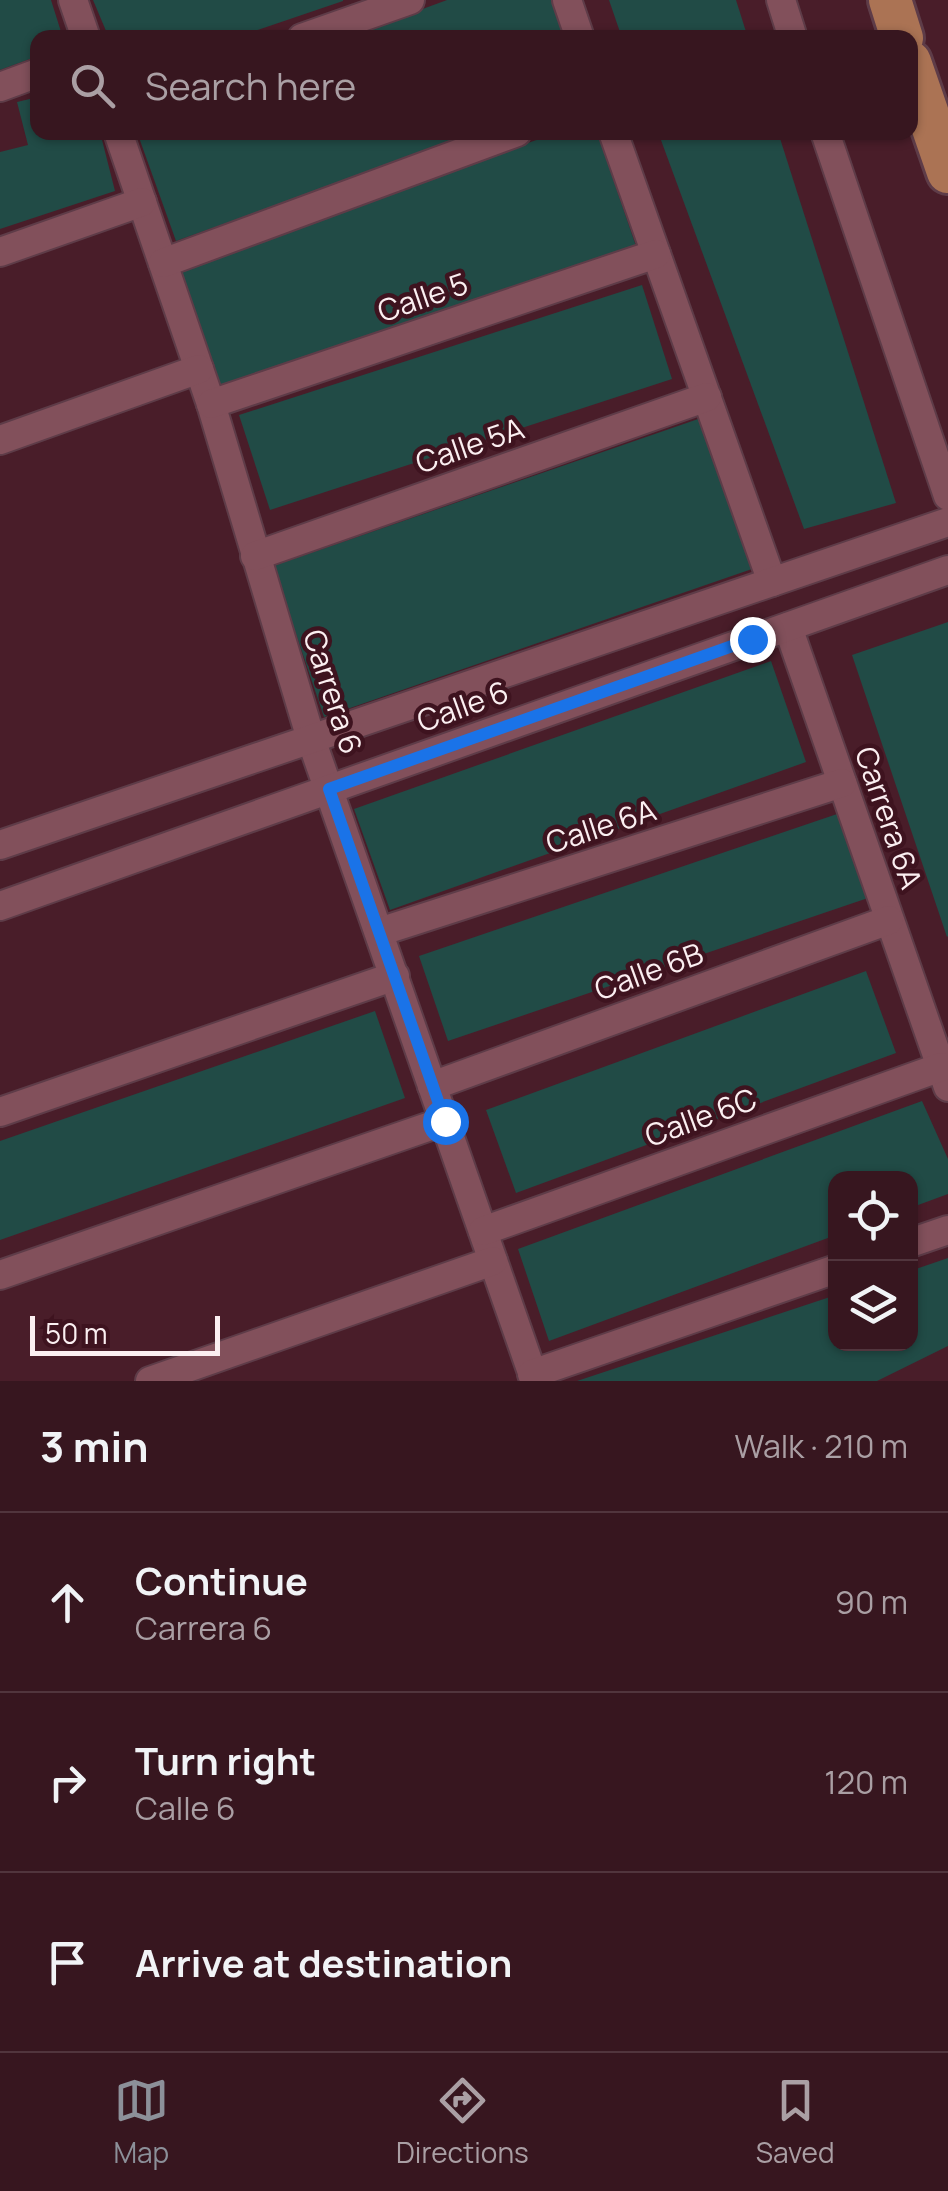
<!DOCTYPE html>
<html lang="en">
<head>
<meta charset="utf-8">
<style>
	body { margin:0; font-family:Manrope,sans-serif; background:#42232c; color:#f1f3f6 }
	.controls { position:absolute; right:30px; bottom:30px; display:grid; overflow:hidden; border-radius:20px; box-shadow:0 2px 8px #0004 }
	.controls button { width:90px; height:90px; display:grid; place-items:center; padding:0; border:0; border-bottom:2px solid #51353d; background:#37161f; color:#f1f3f6; font:50px sans-serif }
	.scale { position:absolute; left:30px; bottom:25px; width:190px; box-sizing:border-box; padding-left:10px; border:5px solid #fbeff1; border-top:0; font-size:28px; line-height:35px; white-space:nowrap; color:#fbeff1; -webkit-text-stroke:8px #3e131f; paint-order:stroke }
	.stop { position:absolute; width:30px; height:30px; margin:-22px; border:8px solid #1a73e8; border-radius:50%; background:#fff }
	.stop.end { background:#1a73e8; border-color:#fff; box-shadow:0 2px 10px #0008 }
	.list { margin:0; padding:0; list-style:none }
	h2 { display:flex; justify-content:space-between; align-items:center; height:130px; margin:0; padding:0 40px; font-size:42px }
	h2 small { font-size:32px; font-weight:400; color:#aa9fa4 }
	.list li { display:grid; grid-template-columns:65px 1fr auto; gap:30px; align-items:center; box-sizing:border-box; height:180px; padding:0 40px; border-top:2px solid #51353d }
	.list b { display:block; font-size:38px; white-space:nowrap }
	.list p { margin:0; font-size:32px; white-space:nowrap; color:#aa9fa4 }
	.list em { font-size:32px; font-style:normal; color:#aa9fa4 }
	.icon { flex:none; width:55px; height:55px; fill:none; stroke:currentColor; stroke-width:2; stroke-linecap:round; stroke-linejoin:round }
	.map { position:relative; flex:none; width:948px; height:1381px; overflow:hidden }
	.search { position:absolute; background:#37161f; box-shadow:0 2px 8px #0004; left:30px; right:30px; top:30px; height:110px; display:flex; align-items:center; gap:25px; box-sizing:border-box; padding:0 35px; border-radius:20px; color:#aa9fa4; font-size:38px }
	.sheet { height:670px; background:#37161f }
	nav { display:flex; justify-content:space-around; align-items:center; box-sizing:border-box; height:140px; border-top:2px solid #51353d; background:#37161f; font-size:28px; color:#aa9fa4 }
	nav a { display:grid; justify-items:center; gap:5px }
	nav .on { color:#8c9099 }
	.map>svg:first-child { display:block }
	.building { fill:#214b46 }
	.lines { fill:none; stroke-linecap:round; stroke-linejoin:round }
	.street-casing { stroke:#5e3c48; stroke-width:32 }
	.primary-casing { stroke:#5e3c48; stroke-width:48 }
	.street { stroke:#82505b; stroke-width:28 }
	.primary { stroke:#ab7354; stroke-width:42 }
	.route { stroke:#1a73e8; stroke-width:12 }
	.labels { text-anchor:middle; stroke-width:9; stroke-linejoin:round; paint-order:stroke }
	.street-label { font-size:30px; fill:#fbeff1; stroke:#3e131f }
</style>
</head>
<body>
<div class="map">
<svg width="948" height="1381" viewBox="0 0 948 1381">
	<rect width="100%" height="100%" fill="#491d29"/>
	<g class="building">
		<polygon points="0,0 51,0 63,38 38,38 38,56 0,70"/>
		<polygon points="93,0 343,0 343,1 234,38 109,38"/>
		<polygon points="447,0 554,0 567,38 344,38"/>
		<polygon points="609,0 736,0 748,38 622,38"/>
		<polygon points="38,97 38,132 100,132 115,191 0,229 0,152 28,145 17,102"/>
		<polygon points="137,132 479,132 480,133 176,241"/>
		<polygon points="559,132 597,132 636,246 219,392 176,267"/>
		<polygon points="658,132 778,132 896,503 804,529"/>
		<polygon points="642,285 672,379 270,510 239,415"/>
		<polygon points="701,418 752,569 324,717 273,566"/>
		<polygon points="948,622 948,936 947,937 852,655"/>
		<polygon points="771,661 806,762 390,910 354,809"/>
		<polygon points="840,813 868,898 448,1041 419,956"/>
		<polygon points="866,971 896,1053 516,1193 486,1110"/>
		<polygon points="375,1011 405,1098 0,1240 0,1141"/>
		<polygon points="922,1101 948,1159 948,1194 910,1208 910,1178 836,1178 836,1235 549,1341 518,1249"/>
		<polygon points="948,1258 948,1346 877,1381 577,1381 836,1295 836,1344 910,1344 910,1271"/>
	</g>
	<g class="lines">
		<g class="street-casing">
			<g id="street">
				<polyline points="73,0 86,38"/>
				<polyline points="567,0 580,38"/>
				<polyline points="781,0 793,38"/>
				<polyline points="302,38 410,0"/>
				<polyline points="0,87 38,73"/>
				<polyline points="118,132 211,404 311,739 535,1381"/>
				<polyline points="613,132 772,582"/>
				<polyline points="825,132 948,496"/>
				<polyline points="0,252 142,202"/>
				<polyline points="163,263 517,132"/>
				<polyline points="211,404 656,254"/>
				<polyline points="0,440 199,369"/>
				<polyline points="255,556 707,397"/>
				<polyline points="788,627 948,1087"/>
				<polyline points="0,845 948,522"/>
				<polyline points="0,906 948,570"/>
				<polyline points="379,932 842,783"/>
				<polyline points="432,1086 889,920"/>
				<polyline points="0,1112 395,976"/>
				<polyline points="483,1231 941,1067"/>
				<polyline points="910,1243 948,1230"/>
				<polyline points="0,1275 445,1121"/>
				<polyline points="532,1374 836,1269"/>
				<polyline points="150,1381 493,1261"/>
			</g>
		</g>
		<g class="primary-casing">
			<g id="primary">
				<polyline points="890,0 902,38"/>
				<polyline points="910,62 948,172"/>
			</g>
		</g>
		<use href="#street" class="street"/>
		<use href="#primary" class="primary"/>
	</g>
	<g class="lines">
		<polyline class="route" points="445,1121 329,789 752,639"/>
	</g>
	<g class="labels">
		<g class="street-label">
			<text transform="translate(423 298) rotate(-19)" y="10">Calle 5</text>
			<text transform="translate(470 446) rotate(-19)" y="10">Calle 5A</text>
			<text transform="translate(332 692) rotate(72)" y="10">Carrera 6</text>
			<text transform="translate(463 707) rotate(-20)" y="10">Calle 6</text>
			<text transform="translate(888 818) rotate(71)" y="10">Carrera 6A</text>
			<text transform="translate(601 827) rotate(-18)" y="10">Calle 6A</text>
			<text transform="translate(649 972) rotate(-20)" y="10">Calle 6B</text>
			<text transform="translate(701 1118) rotate(-20)" y="10">Calle 6C</text>
		</g>
	</g>
</svg>
<div class="controls">
<button><svg class="icon" aria-label="locate" viewBox="0 0 24 24"><circle cx="12" cy="12" r="6"/><path d="M12 2v4M12 18v4M2 12h4M18 12h4"/></svg></button>
<button><svg class="icon" aria-label="layers" viewBox="0 0 24 24"><path d="M12 4l9 5-9 5-9-5zM3 14l9 5 9-5"/></svg></button>
</div>
<div class="scale">50 m</div>
<div class="stop" style="left:445px;top:1121px"></div>
<div class="stop end" style="left:752px;top:639px"></div>
<div class="search"><svg class="icon" aria-label="search" viewBox="0 0 24 24"><circle cx="10" cy="10" r="6"/><path d="M15 15l6 6"/></svg>Search here</div>
</div>
<section class="sheet">
<h2>3 min<small>Walk · 210 m</small></h2>
<ul class="list">
<li><svg class="icon" aria-label="ahead" viewBox="0 0 24 24"><path d="M12 20V5M6 11l6-6 6 6"/></svg><div><b>Continue</b><p>Carrera 6</p></div><em>90 m</em></li>
<li><svg class="icon" aria-label="right" viewBox="0 0 24 24"><path d="M7 20v-9h11M14 6l5 5-5 5"/></svg><div><b>Turn right</b><p>Calle 6</p></div><em>120 m</em></li>
<li><svg class="icon" aria-label="arrive" viewBox="0 0 24 24"><path d="M6 21V4h12l-3 4 3 4H6"/></svg><div><b>Arrive at destination</b></div></li>
</ul>
</section>
<nav>
<a class="on"><svg class="icon" aria-label="map" viewBox="0 0 24 24"><path d="M3 6l6-2 6 2 6-2v14l-6 2-6-2-6 2zM9 4v14M15 6v14"/></svg>Map</a>
<a><svg class="icon" aria-label="directions" viewBox="0 0 24 24"><path d="M12 3l9 9-9 9-9-9zM9 14v-3h6M13 9l2 2-2 2"/></svg>Directions</a>
<a><svg class="icon" aria-label="saved" viewBox="0 0 24 24"><path d="M7 4h10v16l-5-4-5 4z"/></svg>Saved</a>
</nav>
</body>
</html>
